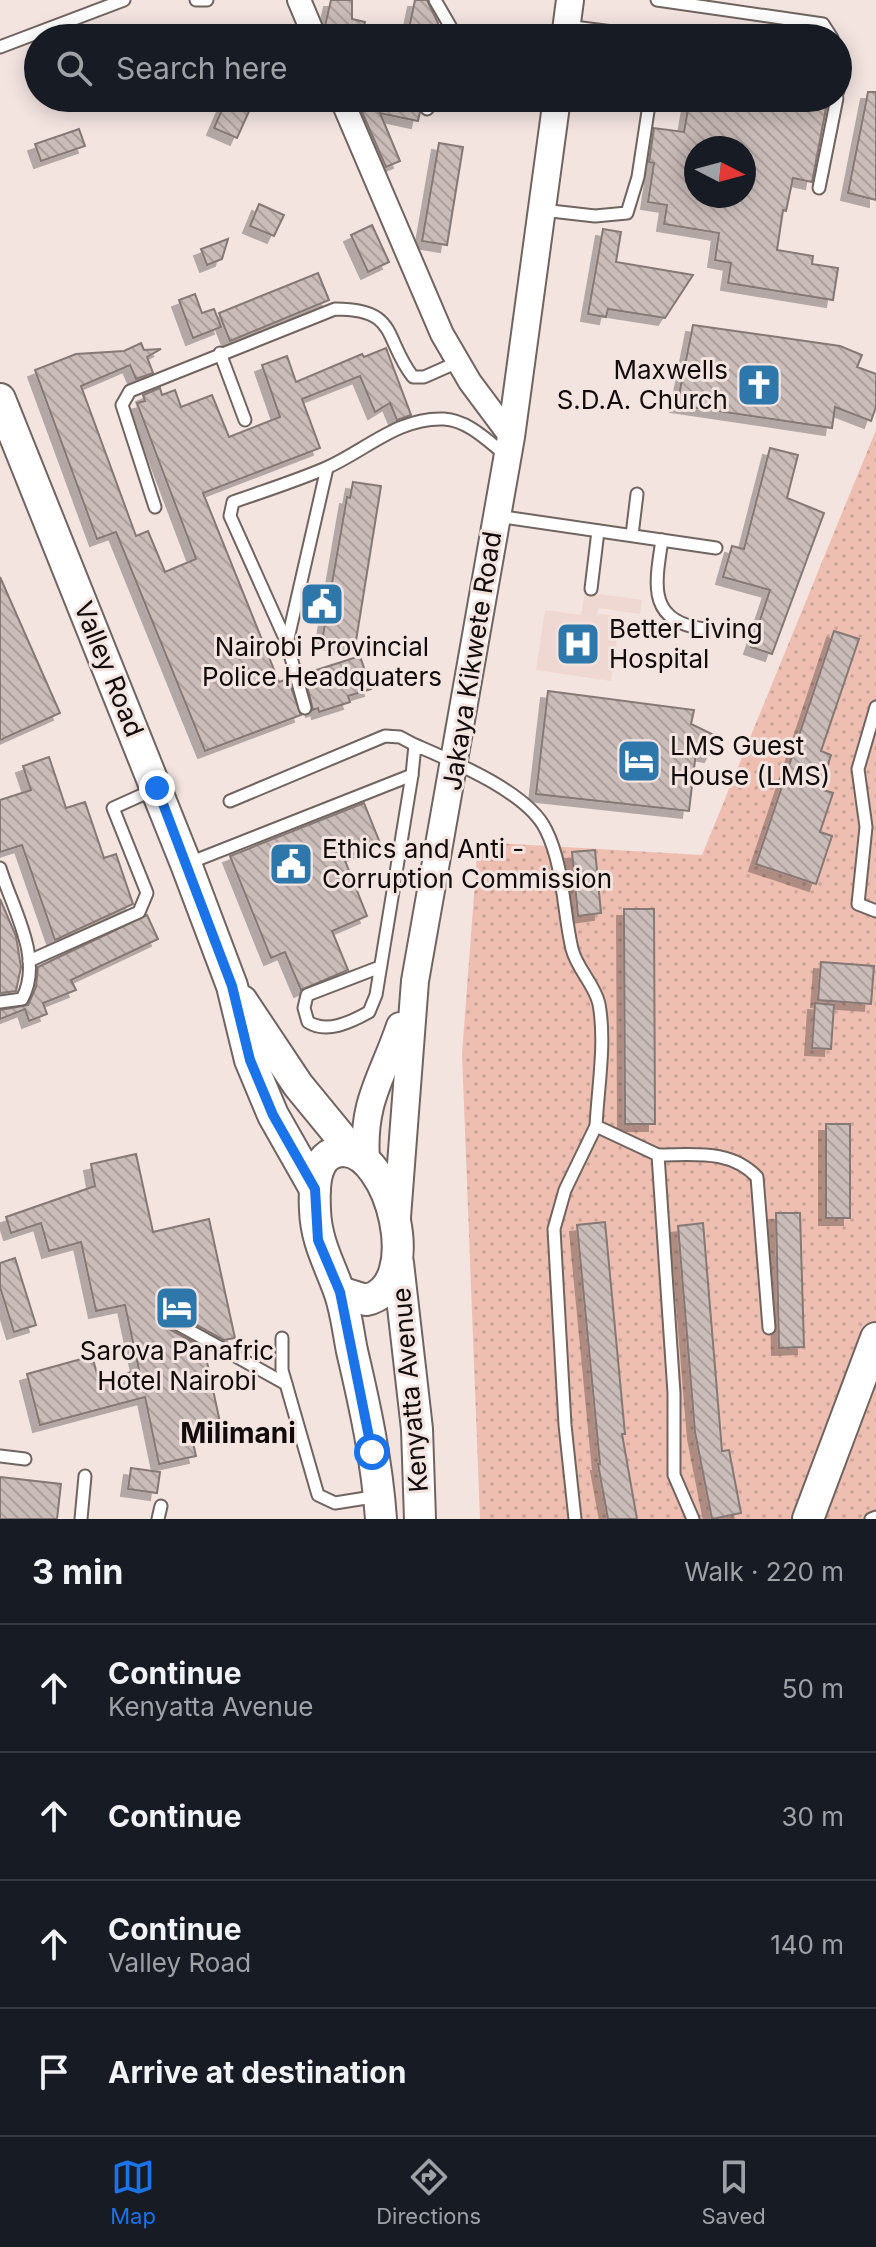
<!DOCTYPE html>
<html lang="en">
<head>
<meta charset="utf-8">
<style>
	body { margin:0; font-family:Inter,sans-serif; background:#242831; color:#f1f3f6 }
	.compass { position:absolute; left:684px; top:136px; width:72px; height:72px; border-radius:50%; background:#171b24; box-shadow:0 4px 20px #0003; rotate:96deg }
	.stop { position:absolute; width:24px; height:24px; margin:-18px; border:6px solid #1a73e8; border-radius:50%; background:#fff }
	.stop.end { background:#1a73e8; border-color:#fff; box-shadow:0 2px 8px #0008 }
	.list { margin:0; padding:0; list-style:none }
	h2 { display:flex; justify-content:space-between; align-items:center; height:104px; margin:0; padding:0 32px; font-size:34px }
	h2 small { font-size:26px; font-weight:400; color:#9ea1a6 }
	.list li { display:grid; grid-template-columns:52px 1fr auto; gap:24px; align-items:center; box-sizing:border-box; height:128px; padding:0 32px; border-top:2px solid #363941 }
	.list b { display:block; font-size:30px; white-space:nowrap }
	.list p { margin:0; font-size:26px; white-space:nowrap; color:#9ea1a6 }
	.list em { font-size:26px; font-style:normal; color:#9ea1a6 }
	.icon { flex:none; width:44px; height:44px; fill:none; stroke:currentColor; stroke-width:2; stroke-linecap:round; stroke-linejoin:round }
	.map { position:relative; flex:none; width:876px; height:1519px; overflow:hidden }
	.search { position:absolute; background:#171b24; box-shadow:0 4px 20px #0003; left:24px; right:24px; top:24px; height:88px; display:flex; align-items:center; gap:20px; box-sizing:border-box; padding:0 28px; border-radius:44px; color:#9ea1a6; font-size:30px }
	.sheet { height:616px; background:#171b24 }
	nav { display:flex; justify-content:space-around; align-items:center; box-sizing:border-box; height:112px; border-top:2px solid #363941; background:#171b24; font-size:22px; color:#9ea1a6 }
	nav a { display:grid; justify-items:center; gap:4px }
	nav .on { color:#1a73e8 }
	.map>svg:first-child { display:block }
	.built { fill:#efd8d1 }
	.park { fill:url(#park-dots) }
	.building { fill:url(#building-back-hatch); stroke:#857874; stroke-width:2; fill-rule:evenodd; filter:url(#shadow) }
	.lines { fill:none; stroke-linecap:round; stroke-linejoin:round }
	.service-casing { stroke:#706460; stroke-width:15 }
	.minor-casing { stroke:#706460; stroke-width:26 }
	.tertiary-casing { stroke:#706460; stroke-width:30 }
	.secondary-casing { stroke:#706460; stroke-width:34 }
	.service { stroke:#fff; stroke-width:11 }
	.minor { stroke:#fff; stroke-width:22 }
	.tertiary { stroke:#fff; stroke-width:26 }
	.secondary { stroke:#fff; stroke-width:30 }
	.route { stroke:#1a73e8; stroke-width:10 }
	.labels { text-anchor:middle; stroke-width:6; stroke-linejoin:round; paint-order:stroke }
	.poi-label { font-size:26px; fill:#110c0b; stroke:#f3e4e0; text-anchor:start }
	.street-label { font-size:26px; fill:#110c0b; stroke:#f3e4e0 }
	.neighbourhood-label { font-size:28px; font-weight:bold; fill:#110c0b; stroke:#f3e4e0 }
</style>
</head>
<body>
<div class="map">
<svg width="876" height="1519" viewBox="0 0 876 1519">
	<defs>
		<pattern id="park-dots" width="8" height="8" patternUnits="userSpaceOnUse" patternTransform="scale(2)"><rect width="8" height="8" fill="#eebfb1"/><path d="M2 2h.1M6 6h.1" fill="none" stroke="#cba397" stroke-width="1.8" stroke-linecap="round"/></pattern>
		<pattern id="building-back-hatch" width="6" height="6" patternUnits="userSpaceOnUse" patternTransform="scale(2)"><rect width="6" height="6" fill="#cabcb8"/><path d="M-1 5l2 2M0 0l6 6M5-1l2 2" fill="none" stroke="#aca09d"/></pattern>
		<filter id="shadow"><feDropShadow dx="-7" dy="7" stdDeviation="0" flood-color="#0004"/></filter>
	</defs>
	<rect width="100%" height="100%" fill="#f3e4e0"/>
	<polygon class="built" points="585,592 642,600 640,614 598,608 597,617 601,614 620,617 611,681 536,670 545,610 581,615"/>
	<polygon class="park" points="876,430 876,1519 480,1519 462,1054 478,842 702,855"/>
	<g class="building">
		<polygon points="331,0 352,0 352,19 365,22 361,38 328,36 325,26"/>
		<polygon points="415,0 427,0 438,23 435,38 407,38"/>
		<polygon points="868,92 876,92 876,200 848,193"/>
		<polygon points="227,98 255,98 237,138 214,128"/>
		<polygon points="356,98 423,98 418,121 380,113 400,161 386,167"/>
		<path d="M690,98H828L812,182L793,178L786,211L783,210L777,250L813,256L812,264L838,268L833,300L728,283L731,263L715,260L719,233L664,224L667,205L648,202L654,163L649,162L654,128L684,132ZM696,148H744V196H696Z"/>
		<polygon points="79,129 85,146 41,161 35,144"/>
		<polygon points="439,143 463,147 447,245 422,241"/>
		<polygon points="259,204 284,215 274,236 250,226"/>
		<polygon points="372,225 389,262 368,272 351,235"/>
		<polygon points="603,229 621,232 616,262 693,275 665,318 608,309 606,317 588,314"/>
		<polygon points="228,239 222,259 207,265 201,249"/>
		<polygon points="318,273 329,300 230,341 219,313"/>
		<polygon points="195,294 202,313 214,309 221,327 193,338 179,300"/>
		<polygon points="693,325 840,346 862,355 857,367 876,374 876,407 871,421 835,407 832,428 677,405"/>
		<polygon points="141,343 144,350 161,349 147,357 153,373 136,379 130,365 81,386 136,536 148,531 165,572 196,559 137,403 145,401 143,395 160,388 162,395 175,390 181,407 212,395 229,437 280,417 262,365 287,356 296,382 362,354 364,357 386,348 411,415 397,420 390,403 375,412 360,376 302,399 320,448 203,493 279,682 288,679 301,715 205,751 116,532 97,539 35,370 76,354 124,351"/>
		<polygon points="770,448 798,455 787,498 824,513 772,654 751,647 770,590 723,577 732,546 744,549"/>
		<polygon points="353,482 381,486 355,647 322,641 347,497 350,498"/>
		<polygon points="0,577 60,713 0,740"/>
		<polygon points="834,631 859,639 821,751 831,755 820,789 833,793 820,832 832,836 816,884 756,864"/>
		<polygon points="360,656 371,689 348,696 350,702 319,712 318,708 313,710 304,674"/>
		<polygon points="548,691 694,710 691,724 720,738 711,755 696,752 689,811 536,794"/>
		<polygon points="49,757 66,808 85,802 104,858 116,854 133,904 55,940 22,845 0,852 0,800 31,790 23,766"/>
		<polygon points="364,803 380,843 344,858 367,916 332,931 348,970 301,990 285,952 271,958 230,856"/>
		<polygon points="595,850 601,913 578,916 572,852"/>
		<polygon points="0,899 16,936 21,967 16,991 0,993"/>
		<polygon points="624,909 654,909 655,1124 625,1124"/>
		<polygon points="147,915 158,939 71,980 76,990 43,1003 47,1014 29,1021 25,1009 0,1019 0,1010 28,1005 36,987 38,967"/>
		<polygon points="821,962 874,966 871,1004 818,1000"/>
		<polygon points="815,1003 834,1005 831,1049 812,1048"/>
		<rect x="826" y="1124" width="24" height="94"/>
		<polygon points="136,1154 153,1232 209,1219 235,1338 224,1340 177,1314 167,1317 169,1329 204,1348 221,1427 191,1434 196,1456 159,1464 145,1397 40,1425 27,1374 92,1356 99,1381 139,1370 125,1305 96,1311 81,1242 49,1251 41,1223 11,1233 6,1217 95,1186 91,1164"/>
		<polygon points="776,1213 800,1213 804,1347 779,1348"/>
		<polygon points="605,1222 625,1434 622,1434 637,1519 608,1519 598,1464 600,1464 577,1225"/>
		<polygon points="703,1223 722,1451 729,1450 741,1513 712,1519 695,1432 678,1226"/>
		<polygon points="15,1258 36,1325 14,1332 0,1287 0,1263"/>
		<polygon points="131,1468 160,1472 157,1493 128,1489"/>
		<polygon points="0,1477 61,1484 57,1519 0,1519"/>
	</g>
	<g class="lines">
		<g class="service-casing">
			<g id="service">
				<polyline points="196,0 207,0"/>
				<polyline points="435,0 457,38"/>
				<polyline points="657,0 823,24 832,38"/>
				<polyline points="566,26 636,35 638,38"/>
				<polyline points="0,47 124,0"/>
				<polyline points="838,62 838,91"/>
				<polyline points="427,109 437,98"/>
				<polyline points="819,188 837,98"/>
				<polyline points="542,210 595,216 627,213 638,177 650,98"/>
				<polyline points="220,353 245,420"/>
				<path d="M155,507L122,405L130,391L335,309C399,309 383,338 413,377H424L458,362"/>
				<polyline points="497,516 716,548"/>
				<polyline points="632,535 637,494"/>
				<path d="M662,540C655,585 647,622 705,629"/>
				<polyline points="591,589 598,531"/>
				<path d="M287,643L230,516L233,502C264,491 296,481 326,468C365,451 398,417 444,419C468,420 489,442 507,456"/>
				<polyline points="876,707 858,769 866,827 858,904 876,911"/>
				<polyline points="305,708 287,643 327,468"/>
				<polyline points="230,801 385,736 400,737 415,745"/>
				<polyline points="189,863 412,775"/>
				<path d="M0,868C12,908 44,959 22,999L0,1002"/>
				<polyline points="29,961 139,912 147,893 113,808 153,790"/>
				<path d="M380,967L307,995L304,1008L308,1022C327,1034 351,1022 369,1012L376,995L412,775L415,745C452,761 528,792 546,830C564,866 563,911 572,949C577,969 595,985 599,1004C606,1043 598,1086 596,1126L658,1155L674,1393V1475L693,1519"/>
				<path d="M658,1155C695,1155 730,1149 757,1177L769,1328"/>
				<polyline points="174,1322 286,1384"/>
				<polyline points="282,1338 282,1370 318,1495 335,1503 379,1496"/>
				<polyline points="0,1456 25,1459"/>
				<polyline points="81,1519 85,1476"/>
				<polyline points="158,1519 161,1506"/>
				<polyline points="575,1519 565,1425 554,1229 565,1190 596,1126"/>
				<polyline points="871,1519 876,1517"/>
			</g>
		</g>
		<g class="minor-casing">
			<g id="minor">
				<polyline points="299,0 315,38"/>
				<polyline points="341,98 442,334 470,382 511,437"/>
			</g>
		</g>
		<g class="tertiary-casing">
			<g id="tertiary">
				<polyline points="565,38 570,0"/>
				<path d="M366,1160C362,1101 382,1079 400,1026"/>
				<polyline points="397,1217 415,981 511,437 557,98"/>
			</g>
		</g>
		<g class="secondary-casing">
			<g id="secondary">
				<polyline points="0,399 186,864 232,986 250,1060 273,1115 315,1189"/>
				<polyline points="242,1001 298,1085 353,1152"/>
				<polyline points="398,1263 417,1429 420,1519"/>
				<path d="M340,1292L366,1300C426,1288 391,1149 342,1151C313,1153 314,1189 315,1210C316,1241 329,1263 339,1291C346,1310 348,1331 352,1351C365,1406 377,1462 381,1519"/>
				<polyline points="808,1519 876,1338"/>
			</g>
		</g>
		<use href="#service" class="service"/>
		<use href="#minor" class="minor"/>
		<use href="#tertiary" class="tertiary"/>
		<use href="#secondary" class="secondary"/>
	</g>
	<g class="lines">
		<polyline class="route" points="157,788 232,986 250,1060 273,1115 315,1189 318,1240 340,1292 372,1452"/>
	</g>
	<defs>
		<g id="church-square" transform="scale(2.3)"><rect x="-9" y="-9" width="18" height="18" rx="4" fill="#2e77ab" stroke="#f3e4e0"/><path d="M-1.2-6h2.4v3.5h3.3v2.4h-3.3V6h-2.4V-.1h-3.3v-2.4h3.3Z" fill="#fff"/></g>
		<g id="civic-square" transform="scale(2.3)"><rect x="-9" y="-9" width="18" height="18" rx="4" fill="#2e77ab" stroke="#f3e4e0"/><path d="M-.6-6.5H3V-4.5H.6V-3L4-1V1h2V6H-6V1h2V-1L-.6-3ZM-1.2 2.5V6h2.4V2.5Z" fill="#fff"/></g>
		<g id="hospital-square" transform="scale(2.3)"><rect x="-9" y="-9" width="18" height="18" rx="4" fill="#2e77ab" stroke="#f3e4e0"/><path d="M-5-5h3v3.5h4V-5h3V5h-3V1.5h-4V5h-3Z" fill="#fff"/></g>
		<g id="hotel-square" transform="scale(2.3)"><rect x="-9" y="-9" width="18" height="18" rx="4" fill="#2e77ab" stroke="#f3e4e0"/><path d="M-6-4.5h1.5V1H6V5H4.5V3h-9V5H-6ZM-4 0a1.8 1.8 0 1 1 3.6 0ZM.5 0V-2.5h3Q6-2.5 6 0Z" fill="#fff"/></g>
	</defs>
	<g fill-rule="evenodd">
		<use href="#church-square" x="759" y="385"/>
		<use href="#civic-square" x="322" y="604"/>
		<use href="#hospital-square" x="578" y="644"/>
		<use href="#hotel-square" x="639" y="761"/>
		<use href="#civic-square" x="291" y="864"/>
		<use href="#hotel-square" x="177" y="1308"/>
	</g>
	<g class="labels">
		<g class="poi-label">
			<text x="728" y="379" text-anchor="end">Maxwells<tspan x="728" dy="30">S.D.A. Church</tspan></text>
			<text x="609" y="638">Better Living<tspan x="609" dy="30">Hospital</tspan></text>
			<text x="322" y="656" text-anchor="middle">Nairobi Provincial<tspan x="322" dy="30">Police Headquaters</tspan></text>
			<text x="670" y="755">LMS Guest<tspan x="670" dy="30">House (LMS)</tspan></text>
			<text x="322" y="858">Ethics and Anti -<tspan x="322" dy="30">Corruption Commission</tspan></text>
			<text x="177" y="1360" text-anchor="middle">Sarova Panafric<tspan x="177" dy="30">Hotel Nairobi</tspan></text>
		</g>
		<g class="street-label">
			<text transform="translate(472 661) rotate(-81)" y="9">Jakaya Kikwete Road</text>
			<text transform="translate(109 669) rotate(68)" y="9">Valley Road</text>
			<text transform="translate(410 1390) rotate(-95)" y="9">Kenyatta Avenue</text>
		</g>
		<g class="neighbourhood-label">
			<text x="238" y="1443">Milimani</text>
		</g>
	</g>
</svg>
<svg class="compass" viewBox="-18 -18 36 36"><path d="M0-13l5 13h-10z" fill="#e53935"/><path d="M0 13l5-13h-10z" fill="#9ea1a6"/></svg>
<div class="stop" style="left:372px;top:1452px"></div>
<div class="stop end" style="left:157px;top:788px"></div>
<div class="search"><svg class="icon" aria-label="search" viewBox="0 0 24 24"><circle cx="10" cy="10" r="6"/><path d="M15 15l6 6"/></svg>Search here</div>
</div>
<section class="sheet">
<h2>3 min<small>Walk · 220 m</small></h2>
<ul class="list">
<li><svg class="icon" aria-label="ahead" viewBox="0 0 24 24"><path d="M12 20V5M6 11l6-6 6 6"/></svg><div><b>Continue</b><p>Kenyatta Avenue</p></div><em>50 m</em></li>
<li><svg class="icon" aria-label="ahead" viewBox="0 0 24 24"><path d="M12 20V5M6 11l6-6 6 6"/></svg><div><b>Continue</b></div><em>30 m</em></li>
<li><svg class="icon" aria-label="ahead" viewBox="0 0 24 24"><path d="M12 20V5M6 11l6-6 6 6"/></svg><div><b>Continue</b><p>Valley Road</p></div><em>140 m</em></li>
<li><svg class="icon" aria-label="arrive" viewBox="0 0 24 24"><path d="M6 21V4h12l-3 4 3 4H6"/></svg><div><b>Arrive at destination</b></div></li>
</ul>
</section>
<nav>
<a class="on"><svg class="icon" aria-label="map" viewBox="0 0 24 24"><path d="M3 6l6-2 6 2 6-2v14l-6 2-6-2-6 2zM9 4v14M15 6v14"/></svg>Map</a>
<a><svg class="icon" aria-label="directions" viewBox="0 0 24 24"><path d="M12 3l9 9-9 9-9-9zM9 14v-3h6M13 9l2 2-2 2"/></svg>Directions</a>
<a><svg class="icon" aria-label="saved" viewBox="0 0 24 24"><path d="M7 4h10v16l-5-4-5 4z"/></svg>Saved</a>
</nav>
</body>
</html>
